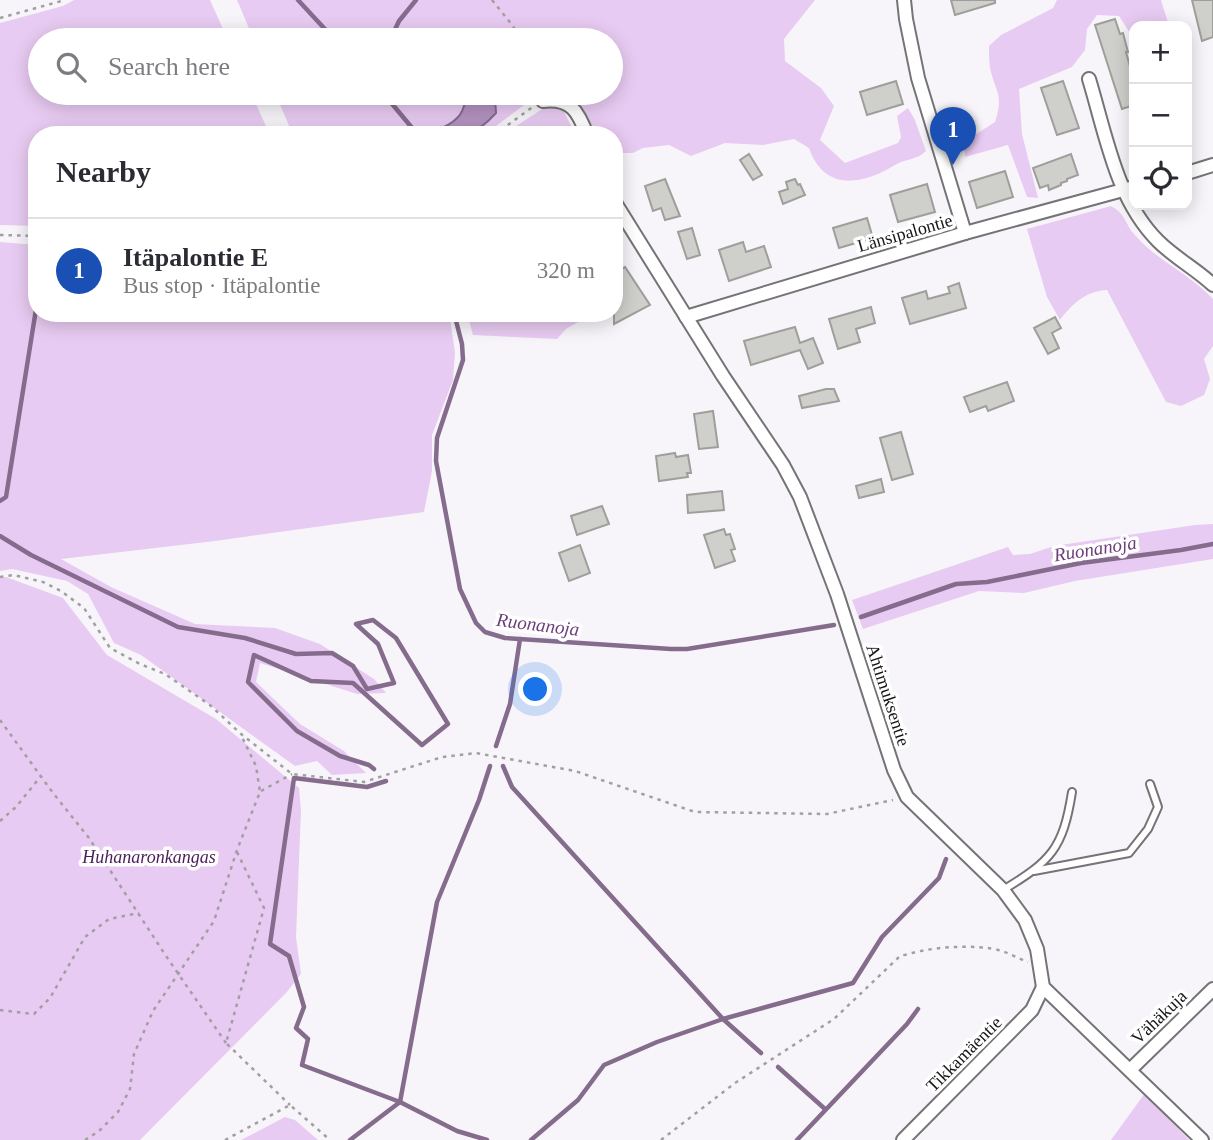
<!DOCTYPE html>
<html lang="en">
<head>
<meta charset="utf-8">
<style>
	body { margin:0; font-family:"Times New Roman",serif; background:#f2f2f3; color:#2b2b33 }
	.controls { position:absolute; right:21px; top:21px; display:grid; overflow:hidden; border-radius:14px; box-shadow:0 4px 18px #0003 }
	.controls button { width:63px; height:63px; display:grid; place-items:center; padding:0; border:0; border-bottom:2px solid #e1e1e2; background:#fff; color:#2b2b33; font:35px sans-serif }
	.you { position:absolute; left:536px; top:690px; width:24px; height:24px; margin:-18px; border:5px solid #fff; border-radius:50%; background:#1a73e8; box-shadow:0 0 0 10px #1a73e833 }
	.badge { display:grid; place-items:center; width:46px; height:46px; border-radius:50%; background:#788532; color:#fff; font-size:23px; font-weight:700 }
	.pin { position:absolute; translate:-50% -58px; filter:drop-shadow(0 2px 4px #0008) }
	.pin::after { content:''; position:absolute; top:37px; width:24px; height:21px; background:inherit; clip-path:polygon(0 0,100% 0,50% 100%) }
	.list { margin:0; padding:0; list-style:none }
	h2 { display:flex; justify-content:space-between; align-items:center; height:91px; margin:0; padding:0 28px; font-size:30px }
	h2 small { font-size:23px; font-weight:400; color:#7c7c81 }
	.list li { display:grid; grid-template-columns:46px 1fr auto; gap:21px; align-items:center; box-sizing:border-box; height:105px; padding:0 28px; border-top:2px solid #e1e1e2 }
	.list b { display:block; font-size:26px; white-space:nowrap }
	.list p { margin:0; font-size:23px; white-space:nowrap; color:#7c7c81 }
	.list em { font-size:23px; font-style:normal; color:#7c7c81 }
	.icon { flex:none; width:38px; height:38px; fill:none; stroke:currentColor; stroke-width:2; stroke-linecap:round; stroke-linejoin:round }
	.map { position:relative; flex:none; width:1213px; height:1140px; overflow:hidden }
	.search { position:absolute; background:#fff; box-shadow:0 4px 18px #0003; left:28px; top:28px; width:595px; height:77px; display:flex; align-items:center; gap:18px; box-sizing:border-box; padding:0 24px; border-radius:38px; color:#7c7c81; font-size:26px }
	.panel { position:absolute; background:#fff; box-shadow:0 4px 18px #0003; left:28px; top:126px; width:595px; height:196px; border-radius:28px }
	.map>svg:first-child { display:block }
	.green { fill:#e8cbf2 }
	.water { fill:#b492c0; stroke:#856c8d; stroke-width:2 }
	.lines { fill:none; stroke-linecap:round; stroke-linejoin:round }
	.stream { stroke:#856c8d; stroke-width:4.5 }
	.building { fill:#cfd0cb; stroke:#9e9f9a; stroke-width:2 }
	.service-casing { stroke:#767377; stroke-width:10 }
	.minor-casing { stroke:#767377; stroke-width:16 }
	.path { stroke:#a29fa3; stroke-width:2.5; stroke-dasharray:3.5 5; stroke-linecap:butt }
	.service { stroke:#fff; stroke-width:6 }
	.minor { stroke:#fff; stroke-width:12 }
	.labels { text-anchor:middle; stroke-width:7; stroke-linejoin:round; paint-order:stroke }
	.street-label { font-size:18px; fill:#161517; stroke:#fff }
	.park-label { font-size:18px; font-style:italic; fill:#4a1e58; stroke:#fff }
	.water-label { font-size:19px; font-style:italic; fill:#6c3e7a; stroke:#fff }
</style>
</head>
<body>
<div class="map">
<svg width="1213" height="1140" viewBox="0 0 1213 1140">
	<rect width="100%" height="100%" fill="#f8f5fa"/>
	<g class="green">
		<polygon points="74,0 210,0 228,40 40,40 40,93 251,93 270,135 37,135 37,226 0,225 0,23 63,6"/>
		<path d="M237,0H815L784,39L785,61L821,88L834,106L820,140L845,163L898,143L901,137L897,116L908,108L915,120L926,151C917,160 905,159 895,165C863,185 824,192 809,148L794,139L763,145L725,143L691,156L669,145L643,148L633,153H614V135H593L576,100L562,94L540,93L484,135H468L487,123L496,113L473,93H611V40H254Z"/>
		<path d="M1057,0H1161L1169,26H1134V46L1130,33L1119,16L1097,15L1087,29L1085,50L1072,67L1019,89L1022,134L1038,198L1027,197L1008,145L965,157L964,142L995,122C1004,94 996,94 990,68C989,61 989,53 989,46L1001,35L1053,8Z"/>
		<path d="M275,93H466C465,112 459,120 442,128L440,135H293Z"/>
		<polygon points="547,106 563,110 576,135 502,135"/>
		<path d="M1111,206C1127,215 1124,223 1135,235C1157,261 1190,274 1213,299V346L1204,359L1210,379L1204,395L1181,406L1166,402L1107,290C1086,291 1073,303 1060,320L1047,297L1027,229Z"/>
		<polygon points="0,242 37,245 37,313 449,313 455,352 453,380 432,435 432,471 424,512 215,541 61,559 111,587 195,624 275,628 320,644 374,679 386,693 357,694 260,663 256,682 300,724 344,751 366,773 332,775 317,761 295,766 141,655 114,643 88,594 67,581 12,569 0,571"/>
		<polygon points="467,313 583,313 585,318 566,329 557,339 473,335"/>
		<polygon points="1213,524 1213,559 1075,581 1024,593 979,591 863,629 852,600 1008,547 1013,555 1030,554 1054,546 1195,525"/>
		<polygon points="6,577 63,598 107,655 216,719 299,788 301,810 296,937 301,974 286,993 140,1140 0,1140 0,578"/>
		<polygon points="1145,1093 1189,1140 1111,1140"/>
		<polygon points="285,1117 295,1120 318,1140 241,1140"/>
	</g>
	<path class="water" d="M466,93H473L477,98L488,95L495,98L496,113C477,134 468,135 440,135L442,128C459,120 465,112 466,93Z"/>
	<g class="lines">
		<g class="stream">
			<polyline points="298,0 335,40"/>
			<polyline points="390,40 399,21 416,0"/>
			<polyline points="383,93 418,135"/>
			<polyline points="454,313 462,344 463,360 437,438 436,461 460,589 476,623 485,632 505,638 671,649 687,649 834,625"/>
			<polyline points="0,501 6,497 37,303"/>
			<polyline points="0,536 31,555 178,627 245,638 296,654 332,653 353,666 367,689 394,683 378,644 356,624 373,620 396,638 448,724 422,745 353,683 311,681 254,655 248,682 297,731 340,756 369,765 374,769"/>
			<polyline points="861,617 956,584 987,582 1081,563 1181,550 1213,544"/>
			<polyline points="496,746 510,704 520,639"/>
			<polyline points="503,766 512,787 723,1019 761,1053"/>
			<polyline points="386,781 367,787 294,778 270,944 289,956 304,1007 296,1028 308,1039 302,1065 400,1102 457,1131 487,1140"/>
			<polyline points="778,1067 825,1109"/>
			<polyline points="350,1140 400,1102 437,902 479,800 490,766"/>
			<polyline points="531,1140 578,1100 604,1065 657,1042 723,1019 853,983 882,937 939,878 946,859"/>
			<polyline points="797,1140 907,1024 918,1009"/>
		</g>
	</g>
	<g class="building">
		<polygon points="951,0 995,0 995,3 955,15"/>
		<polygon points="1192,0 1213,0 1213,37 1202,41"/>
		<polygon points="1115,19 1120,34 1123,33 1128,52 1126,52 1134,81 1134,105 1122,109 1095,25"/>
		<polygon points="896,81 903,104 867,115 860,92"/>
		<polygon points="1063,81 1079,128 1057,135 1041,88"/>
		<polygon points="749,154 762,175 753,180 740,160"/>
		<polygon points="1071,154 1078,175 1067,179 1067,181 1061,183 1061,185 1049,190 1048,185 1040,188 1033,168"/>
		<polygon points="1005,171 1013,197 977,208 969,182"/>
		<polygon points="665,179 680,216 665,220 661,208 653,211 645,186"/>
		<polygon points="795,179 798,185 800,184 805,195 783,204 779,192 788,189 786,182"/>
		<polygon points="927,184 935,212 898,222 890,195"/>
		<polygon points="867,218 873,238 839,248 833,228"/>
		<polygon points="692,228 700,255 687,259 678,232"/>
		<polygon points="743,242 746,252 764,246 771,267 729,281 719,250"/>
		<polygon points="614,258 621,270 625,267 650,305 614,324"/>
		<polygon points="959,283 966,308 910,324 902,298 926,291 928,299 950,293 948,287"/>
		<polygon points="871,307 875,323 856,329 860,342 838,349 829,319"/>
		<polygon points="1055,317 1061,328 1052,333 1059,348 1048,354 1034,328"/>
		<polygon points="795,327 800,343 813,338 823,363 808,369 800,350 751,365 744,341"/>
		<polygon points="1007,382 1014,401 988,411 986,406 970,412 964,397"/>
		<polygon points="826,389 834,389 839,401 802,408 799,396"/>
		<polygon points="713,411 718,447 699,449 694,414"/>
		<polygon points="901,432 913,474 892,480 880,438"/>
		<polygon points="675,453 676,457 688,455 691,473 687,473 688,477 659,481 656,456"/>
		<polygon points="881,479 884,492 859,498 856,486"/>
		<polygon points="722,491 724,510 688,513 687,495"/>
		<polygon points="602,506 609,524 577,535 571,516"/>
		<polygon points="724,529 726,535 730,534 735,549 731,550 735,561 715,568 704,535"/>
		<polygon points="580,545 590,573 569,581 559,553"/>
	</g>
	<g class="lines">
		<g class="service-casing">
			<g id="service">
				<polyline points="1034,871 1129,853 1148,829 1158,807 1150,784"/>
				<path d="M1003,890C1051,861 1063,849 1072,792"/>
			</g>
		</g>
		<g class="minor-casing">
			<g id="minor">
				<polyline points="904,0 906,19 918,78 965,233"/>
				<path d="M1089,79C1106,135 1116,199 1158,241C1175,258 1196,269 1213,285"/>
				<path d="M543,101C571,98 578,111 587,135"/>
				<polyline points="1187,173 1213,165"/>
				<polyline points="614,201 723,376 783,465 800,497 837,594 894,770 907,797 1003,890 1025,920 1037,949 1043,987 1202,1140"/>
				<polyline points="686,317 965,233 1134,187"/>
				<polyline points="1130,1070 1213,989"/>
				<polyline points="903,1140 1032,1010 1043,987"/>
			</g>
		</g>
		<g class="path">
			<polyline points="492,0 513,26 519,40"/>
			<polyline points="0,18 65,0"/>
			<polyline points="494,135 534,106"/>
			<polyline points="0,235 37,236"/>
			<polyline points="0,577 14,575 43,582 61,591 84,608 110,648 140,664 165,674 210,705 241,734 292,774 364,782 442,757 476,753 575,771 695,812 827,814 893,800"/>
			<polyline points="0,720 53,793 89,838 166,956 226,1043"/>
			<polyline points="261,791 292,774"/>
			<polyline points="0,821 16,807 41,776"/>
			<polyline points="237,852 264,908 226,1043 290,1105"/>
			<polyline points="0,1010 34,1014 50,998 85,937 109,919 139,913"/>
			<polyline points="85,1140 99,1131 118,1112 130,1089 134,1054 153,1011 214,921 237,850 260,792 256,766 242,737"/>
			<polyline points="225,1140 290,1105 330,1140"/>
			<path d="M661,1140L735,1083L834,1019L899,957C924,947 976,943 1002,951C1011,954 1019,959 1028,962"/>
		</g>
		<use href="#service" class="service"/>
		<use href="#minor" class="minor"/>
	</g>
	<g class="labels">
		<g class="street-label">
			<text transform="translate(905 233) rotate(-16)" y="6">Länsipalontie</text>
			<text transform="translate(888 695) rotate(72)" y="6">Ahtimuksentie</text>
			<text transform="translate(1159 1017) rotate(-44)" y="6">Vähäkuja</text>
			<text transform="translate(964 1054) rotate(-45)" y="6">Tikkamäentie</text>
		</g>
		<g class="park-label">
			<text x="149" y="863">Huhanaronkangas</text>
		</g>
		<g class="water-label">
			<text transform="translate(1095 548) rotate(-9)" y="7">Ruonanoja</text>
			<text transform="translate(538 624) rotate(7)" y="7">Ruonanoja</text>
		</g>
	</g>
</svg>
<div class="controls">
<button>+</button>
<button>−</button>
<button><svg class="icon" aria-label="locate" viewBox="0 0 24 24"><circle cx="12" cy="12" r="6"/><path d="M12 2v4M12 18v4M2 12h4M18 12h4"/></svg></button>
</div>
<div class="you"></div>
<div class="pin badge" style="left:953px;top:165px;background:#1a4fb4">1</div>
<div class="search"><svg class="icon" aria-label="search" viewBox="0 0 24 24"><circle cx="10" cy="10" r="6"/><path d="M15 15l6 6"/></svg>Search here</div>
<section class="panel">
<h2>Nearby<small></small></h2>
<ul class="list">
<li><span class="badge" style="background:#1a4fb4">1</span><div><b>Itäpalontie E</b><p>Bus stop · Itäpalontie</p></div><em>320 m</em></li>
</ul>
</section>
</div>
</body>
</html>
